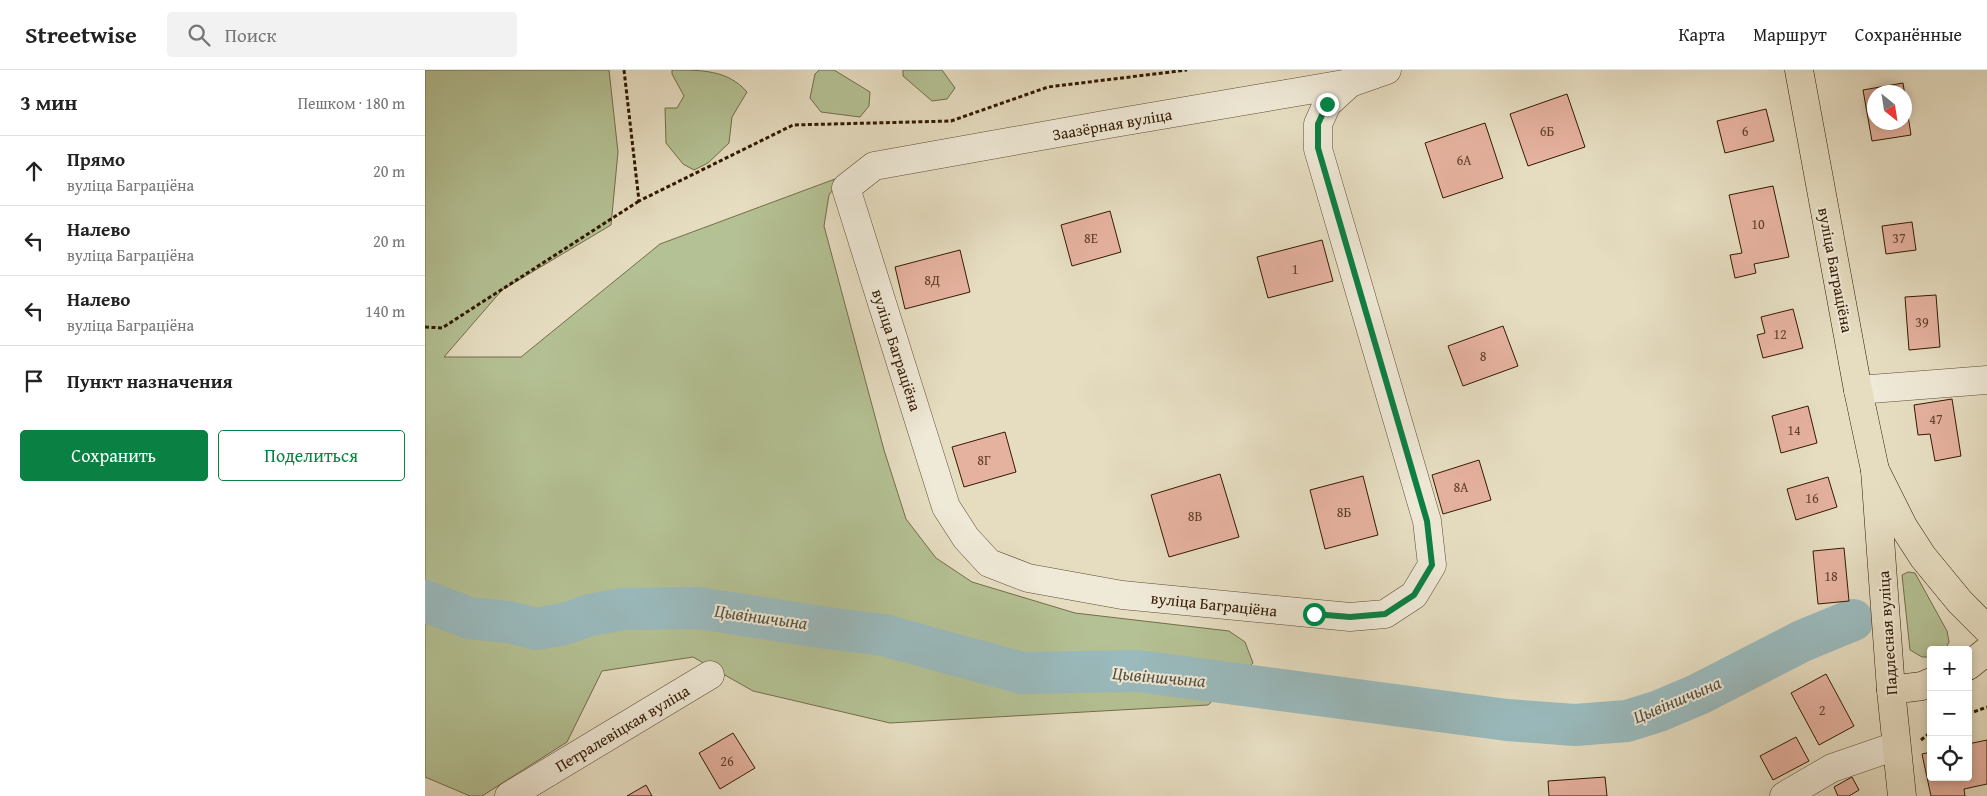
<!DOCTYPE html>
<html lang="ru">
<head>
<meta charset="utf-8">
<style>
	body { margin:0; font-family:"Gentium Book Plus",serif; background:#f2f2f2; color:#222 }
	.controls { position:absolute; right:15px; bottom:15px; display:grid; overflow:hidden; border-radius:5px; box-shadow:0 2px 8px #0003 }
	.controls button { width:45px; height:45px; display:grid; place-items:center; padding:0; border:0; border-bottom:1px solid #e0e0e0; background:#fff; color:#222; font:25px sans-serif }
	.compass { position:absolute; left:1442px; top:15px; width:45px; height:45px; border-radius:50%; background:#fff; box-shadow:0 2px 8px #0003; rotate:150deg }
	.stop { position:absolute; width:15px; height:15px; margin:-11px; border:4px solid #0b8043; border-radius:50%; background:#fff }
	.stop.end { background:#0b8043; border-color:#fff; box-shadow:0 1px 5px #0008 }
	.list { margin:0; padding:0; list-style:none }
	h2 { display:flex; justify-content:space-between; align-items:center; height:65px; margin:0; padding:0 20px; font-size:21px }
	h2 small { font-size:16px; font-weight:400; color:#767676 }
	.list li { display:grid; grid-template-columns:32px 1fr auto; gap:15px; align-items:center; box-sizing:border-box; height:70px; padding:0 20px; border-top:1px solid #e0e0e0 }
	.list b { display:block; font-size:19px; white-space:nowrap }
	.list p { margin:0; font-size:16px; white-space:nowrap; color:#767676 }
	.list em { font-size:16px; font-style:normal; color:#767676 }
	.actions { display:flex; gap:10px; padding:15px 20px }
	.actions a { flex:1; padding:11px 0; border:1px solid #0b8043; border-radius:5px; text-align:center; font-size:18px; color:#0b8043 }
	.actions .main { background:#0b8043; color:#fff }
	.icon { flex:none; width:28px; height:28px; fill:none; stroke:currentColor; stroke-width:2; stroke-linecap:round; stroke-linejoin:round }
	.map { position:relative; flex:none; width:1562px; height:726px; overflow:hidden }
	header { display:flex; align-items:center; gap:30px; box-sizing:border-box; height:70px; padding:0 25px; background:#fff; border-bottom:1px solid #e0e0e0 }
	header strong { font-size:24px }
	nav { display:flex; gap:28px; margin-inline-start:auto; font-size:18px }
	.search { width:350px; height:45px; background:#f2f2f2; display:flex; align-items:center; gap:12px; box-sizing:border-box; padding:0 18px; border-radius:5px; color:#767676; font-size:19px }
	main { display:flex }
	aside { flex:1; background:#fff }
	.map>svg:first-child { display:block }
	.green { fill:#b4c194; stroke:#746d4a }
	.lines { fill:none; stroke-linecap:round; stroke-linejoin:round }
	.river { stroke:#9ababd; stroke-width:42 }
	.building { fill:#e6b2a0; stroke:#331900; fill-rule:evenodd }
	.minor-casing { stroke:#604a30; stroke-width:29 }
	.major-casing { stroke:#331900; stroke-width:29 }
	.highway-casing { stroke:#331900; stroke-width:29 }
	.path { stroke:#331900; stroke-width:3; stroke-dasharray:4 2.5; stroke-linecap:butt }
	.minor { stroke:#efe9d7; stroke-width:28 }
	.major { stroke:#e6ddc1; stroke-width:28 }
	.highway { stroke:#e6ddc1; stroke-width:28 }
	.route { stroke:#0b8043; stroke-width:6 }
	.labels { text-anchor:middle; stroke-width:4; stroke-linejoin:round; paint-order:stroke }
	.number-label { font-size:14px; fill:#603f28 }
	.street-label { font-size:16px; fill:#331900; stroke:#efe9d7 }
	.water-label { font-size:18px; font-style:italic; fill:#575142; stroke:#efe9d7 }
</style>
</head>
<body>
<header>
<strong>Streetwise</strong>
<div class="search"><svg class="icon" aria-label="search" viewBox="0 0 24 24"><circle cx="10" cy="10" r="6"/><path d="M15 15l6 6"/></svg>Поиск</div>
<nav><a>Карта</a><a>Маршрут</a><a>Сохранённые</a></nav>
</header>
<main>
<aside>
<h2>3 мин<small>Пешком · 180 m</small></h2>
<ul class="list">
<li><svg class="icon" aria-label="ahead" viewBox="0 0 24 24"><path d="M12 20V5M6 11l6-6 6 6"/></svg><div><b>Прямо</b><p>вуліца Баграціёна</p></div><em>20 m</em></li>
<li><svg class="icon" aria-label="left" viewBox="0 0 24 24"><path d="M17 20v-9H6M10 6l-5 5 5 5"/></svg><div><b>Налево</b><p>вуліца Баграціёна</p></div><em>20 m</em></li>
<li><svg class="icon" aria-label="left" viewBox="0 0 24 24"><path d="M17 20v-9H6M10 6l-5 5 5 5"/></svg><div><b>Налево</b><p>вуліца Баграціёна</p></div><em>140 m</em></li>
<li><svg class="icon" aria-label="arrive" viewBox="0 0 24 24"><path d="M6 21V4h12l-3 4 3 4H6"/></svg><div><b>Пункт назначения</b></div></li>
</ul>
<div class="actions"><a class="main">Сохранить</a><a>Поделиться</a></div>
</aside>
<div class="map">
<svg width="1562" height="726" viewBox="0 0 1562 726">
	<rect width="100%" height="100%" fill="#e6ddc1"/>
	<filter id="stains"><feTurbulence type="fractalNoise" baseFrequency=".004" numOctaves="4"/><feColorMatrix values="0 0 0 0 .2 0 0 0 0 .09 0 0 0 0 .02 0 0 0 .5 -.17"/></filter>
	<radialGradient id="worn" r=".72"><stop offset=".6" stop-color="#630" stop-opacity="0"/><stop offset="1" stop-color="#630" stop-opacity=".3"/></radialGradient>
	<g class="green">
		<polygon points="0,0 184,0 193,82 186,155 77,220 19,287 96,287 235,174 418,106 404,125 399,156 459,380 481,449 511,488 547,512 650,543 804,561 820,572 828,593 783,635 465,653 328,621 268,587 177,601 142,672 57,726 45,726 0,707"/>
		<path d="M247,0C277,0 303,0 322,22L307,47L304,73L283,93L269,100L258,94L241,73L240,38H252L259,26L247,4Z"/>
		<polygon points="394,0 409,0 445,22 444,36 435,47 396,42 385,28 390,4"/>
		<polygon points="478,0 517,0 530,18 522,29 507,31 478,6"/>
		<polygon points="1483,502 1490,503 1522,561 1524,572 1520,580 1506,580 1506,587 1497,587 1485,580 1477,505"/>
	</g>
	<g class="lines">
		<polyline class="river" points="0,531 44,548 84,552 111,559 139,554 165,545 198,539 273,538 402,558 458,565 597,603 713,601 1082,650 1150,655 1202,651 1234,641 1274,624 1377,571 1428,550"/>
	</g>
	<g class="building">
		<path d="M1478,13L1486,65L1447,71L1438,20ZM1450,22H1480V52H1450Z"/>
		<polygon points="1142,24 1160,77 1103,96 1085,44"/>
		<polygon points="1341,39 1349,71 1300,83 1292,51"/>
		<polygon points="1060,53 1078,108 1018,128 1000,73"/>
		<polygon points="1348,116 1364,187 1329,194 1331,203 1310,208 1305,185 1317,183 1304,125"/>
		<polygon points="685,141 696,182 647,196 636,155"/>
		<polygon points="1487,152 1491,180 1461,184 1457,156"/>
		<polygon points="897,170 908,211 843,228 832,187"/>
		<polygon points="535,180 545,222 480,239 470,197"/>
		<polygon points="1511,225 1515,277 1484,280 1480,227"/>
		<polygon points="1368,239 1378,278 1338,288 1332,265 1340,263 1336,247"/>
		<polygon points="1078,256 1093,296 1038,316 1023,276"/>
		<polygon points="1527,329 1536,386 1510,391 1505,364 1493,365 1489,335"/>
		<polygon points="1383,336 1392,373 1356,383 1347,346"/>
		<polygon points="580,362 591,402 539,417 527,377"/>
		<polygon points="1054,390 1066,430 1018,444 1007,405"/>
		<polygon points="795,404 814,467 744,487 726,425"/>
		<polygon points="938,406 953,465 900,479 885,420"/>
		<polygon points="1403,407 1412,437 1371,450 1362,419"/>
		<polygon points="1419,478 1424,531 1393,534 1388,481"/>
		<polygon points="1401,604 1429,656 1394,675 1366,623"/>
		<polygon points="308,663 330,698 295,719 274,683"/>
		<polygon points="1371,667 1384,691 1348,710 1335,686"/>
		<polygon points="1562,670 1562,714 1539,719 1540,726 1506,726 1497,684 1506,682 1506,707 1543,707 1543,674"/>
		<polygon points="1180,707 1182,726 1124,726 1123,711"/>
		<polygon points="1427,707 1434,720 1424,726 1413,726 1409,717"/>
		<polygon points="221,715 227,726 202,726"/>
	</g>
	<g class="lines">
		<g class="minor-casing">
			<g id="minor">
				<polyline points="925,13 684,54 449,96 421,118 521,437 541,468 564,493 603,508 697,525 925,547 960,544 989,525 1007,495 1002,451 893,79 893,54 902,34 925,13 962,0"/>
				<polyline points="1433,320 1562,310"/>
				<polyline points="84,726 285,605"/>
				<polyline points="1359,726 1407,698 1471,676"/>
			</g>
		</g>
		<g class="major-casing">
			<g id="major">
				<polyline points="1450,400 1466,620 1477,726"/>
				<polyline points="1543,596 1562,581"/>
				<polyline points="1466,620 1497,616 1506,612"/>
			</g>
		</g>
		<g class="highway-casing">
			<polyline id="highway" points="1374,0 1433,320 1450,400 1478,456 1498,487 1535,532 1562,559"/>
		</g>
		<g class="path">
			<polyline points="199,0 214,131 368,55 526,51 623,17 762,0"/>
			<polyline points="0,257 17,258 214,131"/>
			<polyline points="1543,644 1562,637"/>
			<polyline points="1496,670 1506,662"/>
		</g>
		<use href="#minor" class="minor"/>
		<use href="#major" class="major"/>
		<use href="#highway" class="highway"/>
	</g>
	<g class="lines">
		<polyline class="route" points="889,544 925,547 960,544 989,525 1007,495 1002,451 893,78 893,54 902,34"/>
	</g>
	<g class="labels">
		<g class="number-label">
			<text x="1122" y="66">6Б</text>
			<text x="1320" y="66">6</text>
			<text x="1039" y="95">6А</text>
			<text x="1333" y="159">10</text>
			<text x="666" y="173">8Е</text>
			<text x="1474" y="173">37</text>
			<text x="870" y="204">1</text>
			<text x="507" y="215">8Д</text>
			<text x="1497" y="257">39</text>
			<text x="1355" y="269">12</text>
			<text x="1058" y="291">8</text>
			<text x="1511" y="354">47</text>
			<text x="1369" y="365">14</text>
			<text x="559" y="395">8Г</text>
			<text x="1036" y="422">8А</text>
			<text x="1387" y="433">16</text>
			<text x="919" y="447">8Б</text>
			<text x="770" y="451">8В</text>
			<text x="1406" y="511">18</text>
			<text x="1397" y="645">2</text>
			<text x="302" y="696">26</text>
		</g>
		<g class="street-label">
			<text transform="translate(687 54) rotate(-10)" y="6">Заазёрная вуліца</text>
			<text transform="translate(1411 200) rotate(79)" y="6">вуліца Баграціёна</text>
			<text transform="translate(472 280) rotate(72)" y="6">вуліца Баграціёна</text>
			<text transform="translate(789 534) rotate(6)" y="6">вуліца Баграціёна</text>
			<text transform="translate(1462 563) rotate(-94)" y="6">Падлесная вуліца</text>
			<text transform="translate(197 658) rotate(-31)" y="6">Петралевіцкая вуліца</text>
		</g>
		<g class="water-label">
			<text transform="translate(336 547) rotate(8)" y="6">Цывіншчына</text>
			<text transform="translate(734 607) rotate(5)" y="6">Цывіншчына</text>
			<text transform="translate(1252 630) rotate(-23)" y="6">Цывіншчына</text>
		</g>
	</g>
	<rect width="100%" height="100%" filter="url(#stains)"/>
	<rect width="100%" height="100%" fill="url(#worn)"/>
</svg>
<div class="controls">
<button>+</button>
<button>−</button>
<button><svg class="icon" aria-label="locate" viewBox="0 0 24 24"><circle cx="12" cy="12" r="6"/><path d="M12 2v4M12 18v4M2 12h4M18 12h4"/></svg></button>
</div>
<svg class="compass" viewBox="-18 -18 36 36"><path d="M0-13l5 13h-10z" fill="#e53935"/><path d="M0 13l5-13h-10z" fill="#767676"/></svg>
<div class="stop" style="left:889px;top:544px"></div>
<div class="stop end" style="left:902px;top:34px"></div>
</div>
</main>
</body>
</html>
